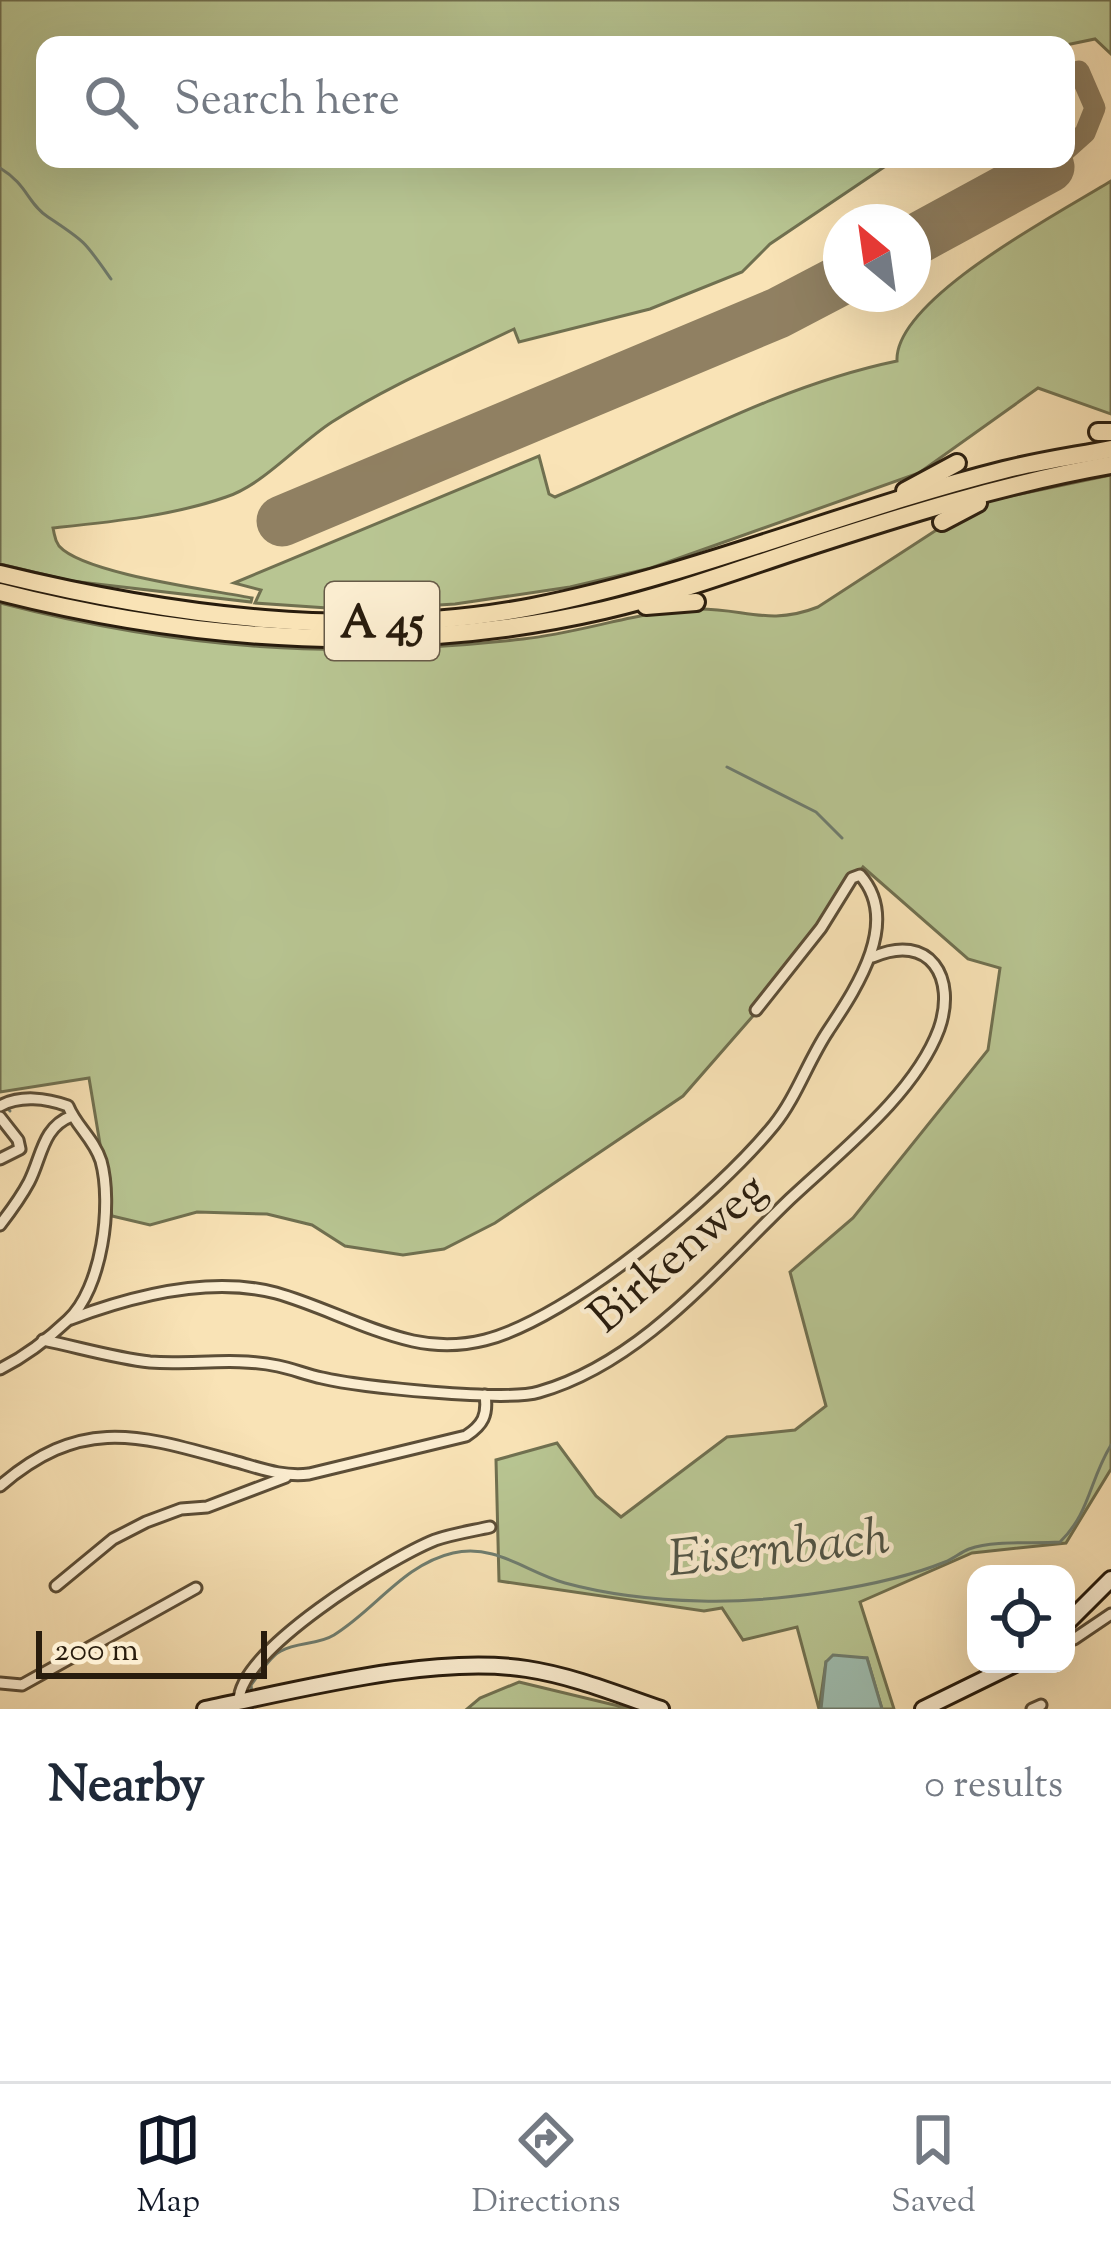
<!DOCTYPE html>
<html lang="en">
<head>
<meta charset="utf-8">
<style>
	body { margin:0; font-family:"Sorts Mill Goudy",serif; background:#f6f6f7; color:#1f2937 }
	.controls { position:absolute; right:36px; bottom:36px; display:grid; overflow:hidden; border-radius:24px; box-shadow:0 12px 48px #0002 }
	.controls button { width:108px; height:108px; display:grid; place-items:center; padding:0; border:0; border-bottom:3px solid #e0e1e3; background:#fff; color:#1f2937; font:60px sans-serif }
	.compass { position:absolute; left:823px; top:204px; width:108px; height:108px; border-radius:50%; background:#fff; box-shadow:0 12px 48px #0002; rotate:331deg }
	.scale { position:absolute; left:36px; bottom:30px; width:231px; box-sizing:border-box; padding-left:12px; border:6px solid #281c0d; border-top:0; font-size:33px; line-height:42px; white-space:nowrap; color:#281c0d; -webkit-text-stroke:9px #fbedd0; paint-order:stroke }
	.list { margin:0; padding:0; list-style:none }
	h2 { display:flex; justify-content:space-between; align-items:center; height:156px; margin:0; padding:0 48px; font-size:51px }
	h2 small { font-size:39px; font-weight:400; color:#747a83 }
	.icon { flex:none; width:66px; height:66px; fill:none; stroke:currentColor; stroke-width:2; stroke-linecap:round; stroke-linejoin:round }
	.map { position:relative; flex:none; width:1111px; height:1709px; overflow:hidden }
	.search { position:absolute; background:#fff; box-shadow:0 12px 48px #0002; left:36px; right:36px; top:36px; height:132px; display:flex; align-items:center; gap:30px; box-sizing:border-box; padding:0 42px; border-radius:24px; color:#747a83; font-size:45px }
	.sheet { height:372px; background:#fff }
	nav { display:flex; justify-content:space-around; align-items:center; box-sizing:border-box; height:168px; border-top:3px solid #e0e1e3; background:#fff; font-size:33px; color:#747a83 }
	nav a { display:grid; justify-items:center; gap:6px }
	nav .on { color:#111827 }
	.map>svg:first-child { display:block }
	.green { fill:#b8c592; stroke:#707050; stroke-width:3 }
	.water { fill:#9ebeb1; stroke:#6f7d6f; stroke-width:3 }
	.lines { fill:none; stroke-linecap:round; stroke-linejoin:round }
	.stream { stroke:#6f7d6f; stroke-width:3 }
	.taxiway { stroke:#908062; stroke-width:21 }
	.runway { stroke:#908062; stroke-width:51 }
	.minor-casing { stroke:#5c4e37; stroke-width:15 }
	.secondary-casing { stroke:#281c0d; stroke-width:20 }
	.motorway-casing { stroke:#281c0d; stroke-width:22 }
	.minor { stroke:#fbedd0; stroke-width:9 }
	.secondary { stroke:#fbedd0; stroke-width:14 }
	.motorway { stroke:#f9e3b6; stroke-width:16 }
	.labels { text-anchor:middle; stroke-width:9; stroke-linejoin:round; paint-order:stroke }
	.shield { fill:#fbedd0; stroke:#675b48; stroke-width:3 }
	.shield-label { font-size:45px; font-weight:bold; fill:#281c0d }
	.street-label { font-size:48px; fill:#281c0d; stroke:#fbedd0 }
	.water-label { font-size:51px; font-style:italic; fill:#515546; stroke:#fbedd0 }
</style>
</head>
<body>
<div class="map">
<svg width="1111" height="1709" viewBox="0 0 1111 1709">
	<rect width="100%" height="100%" fill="#f9e3b6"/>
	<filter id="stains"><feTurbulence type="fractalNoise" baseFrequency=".00167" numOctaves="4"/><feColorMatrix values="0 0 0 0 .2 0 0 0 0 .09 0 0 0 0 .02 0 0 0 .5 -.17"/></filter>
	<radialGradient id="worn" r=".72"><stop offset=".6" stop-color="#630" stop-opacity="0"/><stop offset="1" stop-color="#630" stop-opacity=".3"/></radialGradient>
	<g class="green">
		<path d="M0,0H1111V54L1095,39L1066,45H45V159H896L770,244L742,272L650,309L519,342L514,329C452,359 390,385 332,422C298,444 263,485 226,497C172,516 110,522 53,528C55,536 54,539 59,546C84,574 212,590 252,598L251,602L71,581L0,564Z"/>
		<path d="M1111,181V414L1038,388L919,473L651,568L570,587L455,604L357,610L255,603L261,590L234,583L539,456L549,494L555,497C668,449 776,386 897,361C894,299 1061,212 1111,181Z"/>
		<path d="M1111,475V1469L1066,1543L972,1553L860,1602L894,1709H882L867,1658L826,1662L819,1709L797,1627L743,1640L722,1608L704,1611L499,1581L496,1460L557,1443L596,1496L621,1517L727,1437L795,1430L826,1406L790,1272L853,1218L988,1050L1000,968L968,959L863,867L780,985L683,1096L495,1223L444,1249L403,1255L345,1246L312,1225L267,1214L197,1212L150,1225L112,1216L89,1078L0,1092V603C182,650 337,660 523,639C580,633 636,612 693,609C743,607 767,627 818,607L978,503Z"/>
		<polygon points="519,1682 631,1709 467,1709 480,1698"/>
	</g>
	<polygon class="water" points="833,1655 867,1658 882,1709 821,1709 826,1662"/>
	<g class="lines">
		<g class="stream">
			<path d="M0,168C27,184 28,204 48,217C86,242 85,242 111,279"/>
			<polyline points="727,767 816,812 842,838"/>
			<polyline points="8,1109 10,1111"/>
			<path d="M252,1694L251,1685C259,1675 270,1656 281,1651C297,1642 318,1645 334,1635C375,1610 404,1564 453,1553C495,1543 526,1572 565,1583C609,1595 656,1600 701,1601C770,1603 881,1588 945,1562C953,1559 961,1552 969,1549C995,1540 1033,1544 1060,1542C1090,1513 1089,1481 1111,1445"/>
		</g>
		<polyline class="taxiway" points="1066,150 1085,133 1095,108 1079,71"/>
		<g class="runway">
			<polyline points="913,241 1049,167"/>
			<polyline points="282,521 778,313 841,280"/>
		</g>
		<g class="minor-casing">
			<g id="minor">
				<path d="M0,1106C20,1095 46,1098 68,1106C76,1126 94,1139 101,1161C113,1204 102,1289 68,1320C49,1338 24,1357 0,1369"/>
				<polyline points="0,1117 18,1140 20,1149 0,1159"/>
				<path d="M0,1225C10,1212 21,1197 29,1182C42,1157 42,1127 72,1116"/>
				<path d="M71,1319C132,1296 211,1276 276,1293C322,1306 365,1330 413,1341C436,1346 461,1346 485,1340C571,1318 717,1195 774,1125C796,1098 808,1061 828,1031C855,990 902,922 860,875L852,878L821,928L756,1010"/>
				<path d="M43,1340C78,1347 114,1358 150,1362C192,1365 236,1357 278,1366C293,1369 307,1375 322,1378C360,1387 506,1402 539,1392C641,1363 716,1270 790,1199C840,1152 915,1094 939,1029C957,978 930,932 873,957"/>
				<path d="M0,1486C84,1414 141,1436 237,1462C262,1469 283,1477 309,1474L466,1436C483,1425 488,1415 485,1395"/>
				<polyline points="56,1586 113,1539 146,1522 181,1509 207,1507 286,1477"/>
				<polyline points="1066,1640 1074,1639 1111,1614"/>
				<polyline points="0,1683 22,1685 196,1588"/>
				<path d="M239,1702C237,1651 390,1558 435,1540C452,1534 472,1531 490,1527"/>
				<polyline points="1032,1709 1041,1705"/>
			</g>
		</g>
		<g class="secondary-casing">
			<g id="secondary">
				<polyline points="1066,1624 1111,1579"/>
				<path d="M205,1709C298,1690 435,1654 527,1669C573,1676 617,1694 661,1709"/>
				<polyline points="923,1709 1015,1664"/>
			</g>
		</g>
		<g class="motorway-casing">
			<g id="motorway">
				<polyline points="1098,432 1111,432"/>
				<polyline points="905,491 957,463"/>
				<polyline points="942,522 978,503"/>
				<path d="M0,574C172,616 356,641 532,607C694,575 845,510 1004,470C1039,461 1075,456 1111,449"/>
				<path d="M0,592C197,642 404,656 604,610C669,595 732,572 795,551C899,517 1003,484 1111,465"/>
				<polyline points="646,606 696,602"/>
			</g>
		</g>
		<use href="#minor" class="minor"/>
		<use href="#secondary" class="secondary"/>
		<use href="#motorway" class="motorway"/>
	</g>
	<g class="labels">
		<rect class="shield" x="325" y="582" width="114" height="78" rx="9"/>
		<g class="shield-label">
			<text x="382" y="637">A 45</text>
		</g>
		<g class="street-label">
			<text transform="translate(676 1251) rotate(-41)" y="17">Birkenweg</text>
		</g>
		<g class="water-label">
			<text transform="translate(778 1546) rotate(-6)" y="18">Eisernbach</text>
		</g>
	</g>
	<rect width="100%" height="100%" filter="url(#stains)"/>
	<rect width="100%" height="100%" fill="url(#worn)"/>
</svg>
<div class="controls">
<button><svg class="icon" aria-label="locate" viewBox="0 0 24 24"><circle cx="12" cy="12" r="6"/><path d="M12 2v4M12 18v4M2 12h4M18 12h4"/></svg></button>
</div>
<svg class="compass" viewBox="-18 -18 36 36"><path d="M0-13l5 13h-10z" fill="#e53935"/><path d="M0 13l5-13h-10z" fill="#747a83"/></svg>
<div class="scale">200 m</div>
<div class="search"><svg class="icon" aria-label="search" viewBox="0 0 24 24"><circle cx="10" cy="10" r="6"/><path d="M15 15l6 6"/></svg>Search here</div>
</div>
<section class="sheet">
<h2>Nearby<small>0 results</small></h2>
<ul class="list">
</ul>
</section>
<nav>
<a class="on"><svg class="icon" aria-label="map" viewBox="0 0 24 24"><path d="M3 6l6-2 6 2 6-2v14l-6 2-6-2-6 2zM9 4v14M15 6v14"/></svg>Map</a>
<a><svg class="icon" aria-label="directions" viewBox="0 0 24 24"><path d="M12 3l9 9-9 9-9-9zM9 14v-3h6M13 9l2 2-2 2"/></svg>Directions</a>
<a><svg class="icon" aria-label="saved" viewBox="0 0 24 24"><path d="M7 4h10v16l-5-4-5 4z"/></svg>Saved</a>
</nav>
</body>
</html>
